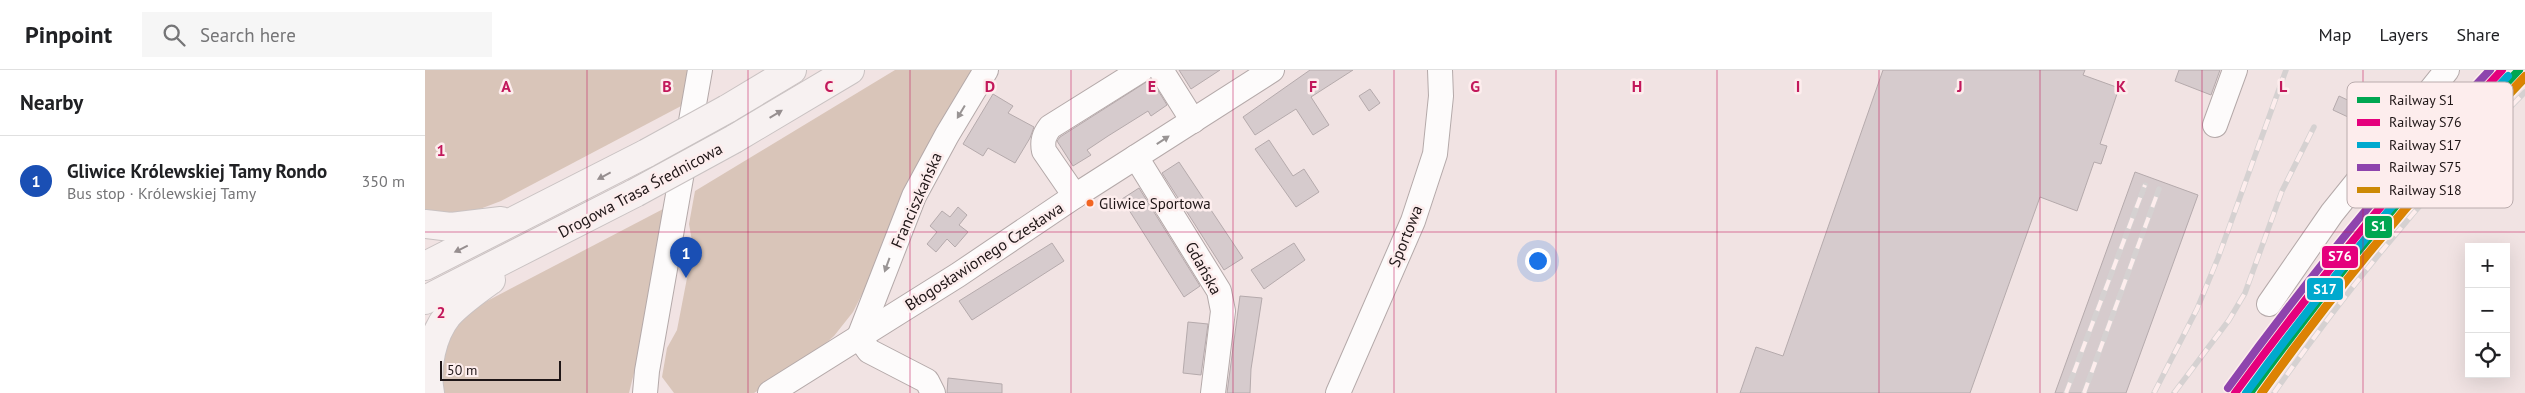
<!DOCTYPE html>
<html lang="en">
<head>
<meta charset="utf-8">
<style>
	body { margin:0; font-family:"PT Sans",sans-serif; background:#f6f6f6; color:#202124 }
	.controls { position:absolute; right:15px; bottom:15px; display:grid; overflow:hidden; border-radius:0px; box-shadow:0 5px 20px #0002 }
	.controls button { width:45px; height:45px; display:grid; place-items:center; padding:0; border:0; border-bottom:1px solid #e0e0e0; background:#fff; color:#202124; font:25px sans-serif }
	.scale { position:absolute; left:15px; bottom:12px; width:121px; box-sizing:border-box; padding-left:5px; border:2px solid #1f1617; border-top:0; font-size:14px; line-height:18px; white-space:nowrap; color:#1f1617; -webkit-text-stroke:4px #fdeded; paint-order:stroke }
	.you { position:absolute; left:1112px; top:190px; width:18px; height:18px; margin:-12px; border:4px solid #fff; border-radius:50%; background:#1a73e8; box-shadow:0 0 0 8px #1a73e833 }
	.badge { display:grid; place-items:center; width:32px; height:32px; border-radius:50%; background:#2563eb; color:#fff; font-size:16px; font-weight:700 }
	.pin { position:absolute; translate:-50% -41px; filter:drop-shadow(0 1px 2px #0008) }
	.pin::after { content:''; position:absolute; top:26px; width:18px; height:15px; background:inherit; clip-path:polygon(0 0,100% 0,50% 100%) }
	.list { margin:0; padding:0; list-style:none }
	h2 { display:flex; justify-content:space-between; align-items:center; height:65px; margin:0; padding:0 20px; font-size:21px }
	h2 small { font-size:16px; font-weight:400; color:#757577 }
	.list li { display:grid; grid-template-columns:32px 1fr auto; gap:15px; align-items:center; box-sizing:border-box; height:90px; padding:0 20px; border-top:1px solid #e0e0e0 }
	.list b { display:block; font-size:19px; white-space:nowrap }
	.list p { margin:0; font-size:16px; white-space:nowrap; color:#757577 }
	.list em { font-size:16px; font-style:normal; color:#757577 }
	.icon { flex:none; width:28px; height:28px; fill:none; stroke:currentColor; stroke-width:2; stroke-linecap:round; stroke-linejoin:round }
	.map { position:relative; flex:none; width:2100px; height:323px; overflow:hidden }
	header { display:flex; align-items:center; gap:30px; box-sizing:border-box; height:70px; padding:0 25px; background:#fff; border-bottom:1px solid #e0e0e0 }
	header strong { font-size:24px }
	nav { display:flex; gap:28px; margin-inline-start:auto; font-size:18px }
	.search { width:350px; height:45px; background:#f6f6f6; display:flex; align-items:center; gap:12px; box-sizing:border-box; padding:0 18px; border-radius:0px; color:#757577; font-size:19px }
	main { display:flex }
	aside { flex:1; background:#fff }
	.map>svg:first-child { display:block }
	.green { fill:#d9c5b9 }
	.building { fill:#d6cbcd; stroke:#b5aaac }
	.lines { fill:none; stroke-linecap:round; stroke-linejoin:round }
	.minor-casing { stroke:#b4a9a9; stroke-width:26 }
	.major-casing { stroke:#c9c2c2; stroke-width:30 }
	.minor { stroke:#fdfbfb; stroke-width:24 }
	.major { stroke:#f7f1f1; stroke-width:28 }
	.rail-casing { stroke:#d5d1d1; stroke-width:5.5 }
	.rail { stroke:#fdeded; stroke-width:4; stroke-dasharray:11; stroke-linecap:butt }
	.major-bridge-casing { stroke:#c9c2c2; stroke-width:30; stroke-linecap:butt }
	.major-bridge { stroke:#f7f1f1; stroke-width:28 }
	.rail-1-casing { stroke:#fdeded; stroke-width:11 }
	.rail-2-casing { stroke:#fdeded; stroke-width:11 }
	.rail-3-casing { stroke:#fdeded; stroke-width:11 }
	.rail-4-casing { stroke:#fdeded; stroke-width:11 }
	.rail-5-casing { stroke:#fdeded; stroke-width:11 }
	.rail-6-casing { stroke:#fdeded; stroke-width:11 }
	.rail-1 { stroke:#00a651; stroke-width:8 }
	.rail-2 { stroke:#e5007d; stroke-width:8 }
	.rail-3 { stroke:#00a9ce; stroke-width:8 }
	.rail-4 { stroke:#8e44ad; stroke-width:8 }
	.rail-5 { stroke:#cc8905; stroke-width:8 }
	.rail-6 { stroke:#dd8203; stroke-width:8 }
	.oneway { fill:#999494 }
	.oneway2 { fill:#968e8f }
	.grid { fill:none; stroke:#c2185b; stroke-width:1; stroke-opacity:0.55 }
	.bus-dot { fill:#f26522; stroke:#fdeded; stroke-width:2 }
	.labels { text-anchor:middle; stroke-width:5; stroke-linejoin:round; paint-order:stroke }
	.bus-label { font-size:15px; fill:#1f1617; stroke:#fdeded; text-anchor:start }
	.street-label { font-size:16px; fill:#1f1617; stroke:#fdeded }
	.key { fill:#fdeded; stroke:#baacad; stroke-width:1 }
	.key-label { font-size:14px; fill:#1f1617 }
	.grid-label { font-size:16px; text-anchor:middle; font-weight:bold; fill:#c2185b; stroke:#fdeded; stroke-width:5; stroke-linejoin:round; paint-order:stroke }
	.line-badge { stroke:#fdeded; stroke-width:2 }
	.badge-label { font-size:14px; text-anchor:middle; font-weight:bold; fill:#fff }
</style>
</head>
<body>
<header>
<strong>Pinpoint</strong>
<div class="search"><svg class="icon" aria-label="search" viewBox="0 0 24 24"><circle cx="10" cy="10" r="6"/><path d="M15 15l6 6"/></svg>Search here</div>
<nav><a>Map</a><a>Layers</a><a>Share</a></nav>
</header>
<main>
<aside>
<h2>Nearby<small></small></h2>
<ul class="list">
<li><span class="badge" style="background:#1a4fb4">1</span><div><b>Gliwice Królewskiej Tamy Rondo</b><p>Bus stop · Królewskiej Tamy</p></div><em>350 m</em></li>
</ul>
</aside>
<div class="map">
<svg width="2100" height="323" viewBox="0 0 2100 323">
	<rect width="100%" height="100%" fill="#f1e3e3"/>
	<g class="green">
		<polygon points="0,0 264,0 258,35 76,131 39,145 0,142"/>
		<polygon points="470,0 551,0 428,242 409,266 383,289 329,323 249,323 237,307 242,278 252,260 268,177 264,154 270,121"/>
		<path d="M240,138L212,291L204,323H16C15,285 20,271 43,241Z"/>
	</g>
	<g class="building">
		<polygon points="754,0 795,0 766,19"/>
		<polygon points="885,0 928,0 886,27 904,55 888,65 871,39 830,65 818,47"/>
		<polygon points="1458,0 1660,0 1658,5 1694,18 1675,74 1682,76 1676,94 1669,92 1652,141 1615,127 1545,323 1315,323 1331,277 1358,286"/>
		<polygon points="1754,0 1795,0 1786,25 1750,11"/>
		<polygon points="726,9 742,35 726,46 723,41 683,66 662,80 666,85 648,96 632,71 635,67"/>
		<polygon points="945,19 955,33 944,41 934,26"/>
		<polygon points="568,24 588,36 583,43 609,57 605,68 590,93 563,78 558,86 538,74"/>
		<polygon points="1914,26 1944,40 1938,54 1908,40"/>
		<polygon points="844,70 868,106 879,99 894,122 871,137 830,79"/>
		<polygon points="754,92 818,188 799,200 737,103"/>
		<polygon points="1710,102 1773,125 1701,323 1630,323"/>
		<polygon points="714,118 775,216 759,227 697,129"/>
		<polygon points="533,137 542,145 534,155 543,162 530,177 522,169 511,182 502,174 512,162 505,156 517,141 525,147"/>
		<polygon points="627,173 639,191 547,250 534,231"/>
		<polygon points="869,173 880,190 839,219 826,200"/>
		<polygon points="815,226 837,228 826,299 825,323 802,323"/>
		<polygon points="763,252 783,254 776,305 758,303"/>
		<polygon points="523,308 577,314 577,323 522,323"/>
	</g>
	<g class="lines">
		<g class="minor-casing">
			<g id="minor">
				<polyline points="736,0 768,51"/>
				<polyline points="1790,55 1810,0"/>
				<polyline points="711,87 794,221 798,241 788,323"/>
				<path d="M650,126L619,81C617,71 619,65 625,57L716,0"/>
				<polyline points="1844,234 1907,143 2022,0"/>
				<polyline points="434,267 489,126 522,65 561,0"/>
				<polyline points="434,267 444,281 502,311 508,323"/>
				<polyline points="220,323 222,301 275,0"/>
				<polyline points="345,323 533,205 653,124 847,0"/>
				<polyline points="913,323 988,151 1010,84 1016,26 1015,0"/>
			</g>
		</g>
		<g class="major-casing">
			<g id="major">
				<polyline points="302,39 367,0"/>
				<polyline points="309,69 425,0"/>
				<polyline points="0,154 26,157 76,151"/>
				<polyline points="0,196 222,83"/>
				<polyline points="0,230 210,123"/>
				<path d="M5,323C0,298 7,265 23,245C35,232 52,220 66,210"/>
			</g>
		</g>
		<use href="#minor" class="minor"/>
		<use href="#major" class="major"/>
		<g class="rail-casing">
			<g id="rail">
				<polyline points="1641,323 1720,115"/>
				<polyline points="1659,323 1734,119"/>
				<polyline points="1729,323 1772,239 1793,188 1861,0"/>
				<polyline points="1749,323 1804,250 1820,223 1857,121 1889,57"/>
				<path d="M1849,323C1924,216 2008,115 2100,22"/>
			</g>
		</g>
		<use href="#rail" class="rail"/>
		<g class="major-bridge-casing">
			<g id="major-bridge">
				<polyline points="222,83 302,39"/>
				<polyline points="210,123 309,69"/>
			</g>
		</g>
		<use href="#major-bridge" class="major-bridge"/>
		<g class="rail-1-casing">
			<path id="rail-1" d="M1825,323C1907,209 1996,101 2094,0"/>
		</g>
		<g class="rail-2-casing">
			<path id="rail-2" d="M1810,323C1893,210 1981,102 2077,0"/>
		</g>
		<g class="rail-3-casing">
			<path id="rail-3" d="M1821,323C1902,212 1989,106 2083,6"/>
		</g>
		<g class="rail-4-casing">
			<path id="rail-4" d="M1803,318C1884,207 1970,100 2065,0"/>
		</g>
		<g class="rail-5-casing">
			<path id="rail-5" d="M1837,323C1917,211 2004,107 2100,8"/>
		</g>
		<g class="rail-6-casing">
			<path id="rail-6" d="M1836,323C1916,211 2004,106 2100,6"/>
		</g>
		<use href="#rail-1" class="rail-1"/>
		<use href="#rail-2" class="rail-2"/>
		<use href="#rail-3" class="rail-3"/>
		<use href="#rail-4" class="rail-4"/>
		<use href="#rail-5" class="rail-5"/>
		<use href="#rail-6" class="rail-6"/>
	</g>
	<defs><path id="oneway-solid" d="M-6-.8H1V-3.2L6.5 0L1 3.2V.8H-6Z" transform="scale(1.25)"/></defs>
	<g class="oneway">
		<use href="#oneway-solid" transform="translate(536 42) rotate(121)"/>
		<use href="#oneway-solid" transform="translate(738 70) rotate(-33)"/>
		<use href="#oneway-solid" transform="translate(462 195) rotate(110)"/>
	</g>
	<g class="oneway2">
		<use href="#oneway-solid" transform="translate(351 44) rotate(-31)"/>
		<use href="#oneway-solid" transform="translate(179 106) rotate(152)"/>
		<use href="#oneway-solid" transform="translate(36 179) rotate(154)"/>
	</g>
	<path class="grid" d="M162,0V323M323,0V323M485,0V323M646,0V323M808,0V323M969,0V323M1131,0V323M1292,0V323M1454,0V323M1615,0V323M1777,0V323M1938,0V323M0,162H2100"/>
	<circle class="bus-dot" cx="665" cy="133" r="4.5"/>
	<g class="labels">
		<g class="bus-label">
			<text x="674" y="139">Gliwice Sportowa</text>
		</g>
		<g class="street-label">
			<text transform="translate(215 120) rotate(-28)" y="6">Drogowa Trasa Średnicowa</text>
			<text transform="translate(491 130) rotate(-66)" y="6">Franciszkańska</text>
			<text transform="translate(980 166) rotate(-68)" y="6">Sportowa</text>
			<text transform="translate(559 186) rotate(-33)" y="6">Błogosławionego Czesława</text>
			<text transform="translate(779 198) rotate(61)" y="6">Gdańska</text>
		</g>
	</g>
	<rect x="1922" y="12" width="166" height="126" rx="8" class="key"/>
	<rect x="1932" y="27" width="23" height="6" fill="#00a651"/>
	<rect x="1932" y="49" width="23" height="7" fill="#e5007d"/>
	<rect x="1932" y="72" width="23" height="6" fill="#00a9ce"/>
	<rect x="1932" y="94" width="23" height="7" fill="#8e44ad"/>
	<rect x="1932" y="117" width="23" height="6" fill="#cc8905"/>
	<g class="key-label">
		<text x="1964" y="35">Railway S1</text>
		<text x="1964" y="57">Railway S76</text>
		<text x="1964" y="80">Railway S17</text>
		<text x="1964" y="102">Railway S75</text>
		<text x="1964" y="125">Railway S18</text>
	</g>
	<g class="grid-label">
		<text x="81" y="22">A</text>
		<text x="242" y="22">B</text>
		<text x="404" y="22">C</text>
		<text x="565" y="22">D</text>
		<text x="727" y="22">E</text>
		<text x="888" y="22">F</text>
		<text x="1050" y="22">G</text>
		<text x="1212" y="22">H</text>
		<text x="1373" y="22">I</text>
		<text x="1535" y="22">J</text>
		<text x="1696" y="22">K</text>
		<text x="1858" y="22">L</text>
		<text x="16" y="86">1</text>
		<text x="16" y="248">2</text>
	</g>
	<g class="line-badge">
		<rect x="1939" y="145" width="29" height="24" rx="5" fill="#00a651"/>
		<rect x="1896" y="175" width="38" height="24" rx="5" fill="#e5007d"/>
		<rect x="1881" y="207" width="38" height="24" rx="5" fill="#00a9ce"/>
	</g>
	<g class="badge-label">
		<text x="1954" y="161">S1</text>
		<text x="1915" y="191">S76</text>
		<text x="1900" y="224">S17</text>
	</g>
</svg>
<div class="controls">
<button>+</button>
<button>−</button>
<button><svg class="icon" aria-label="locate" viewBox="0 0 24 24"><circle cx="12" cy="12" r="6"/><path d="M12 2v4M12 18v4M2 12h4M18 12h4"/></svg></button>
</div>
<div class="scale">50 m</div>
<div class="you"></div>
<div class="pin badge" style="left:261px;top:208px;background:#1a4fb4">1</div>
</div>
</main>
</body>
</html>
